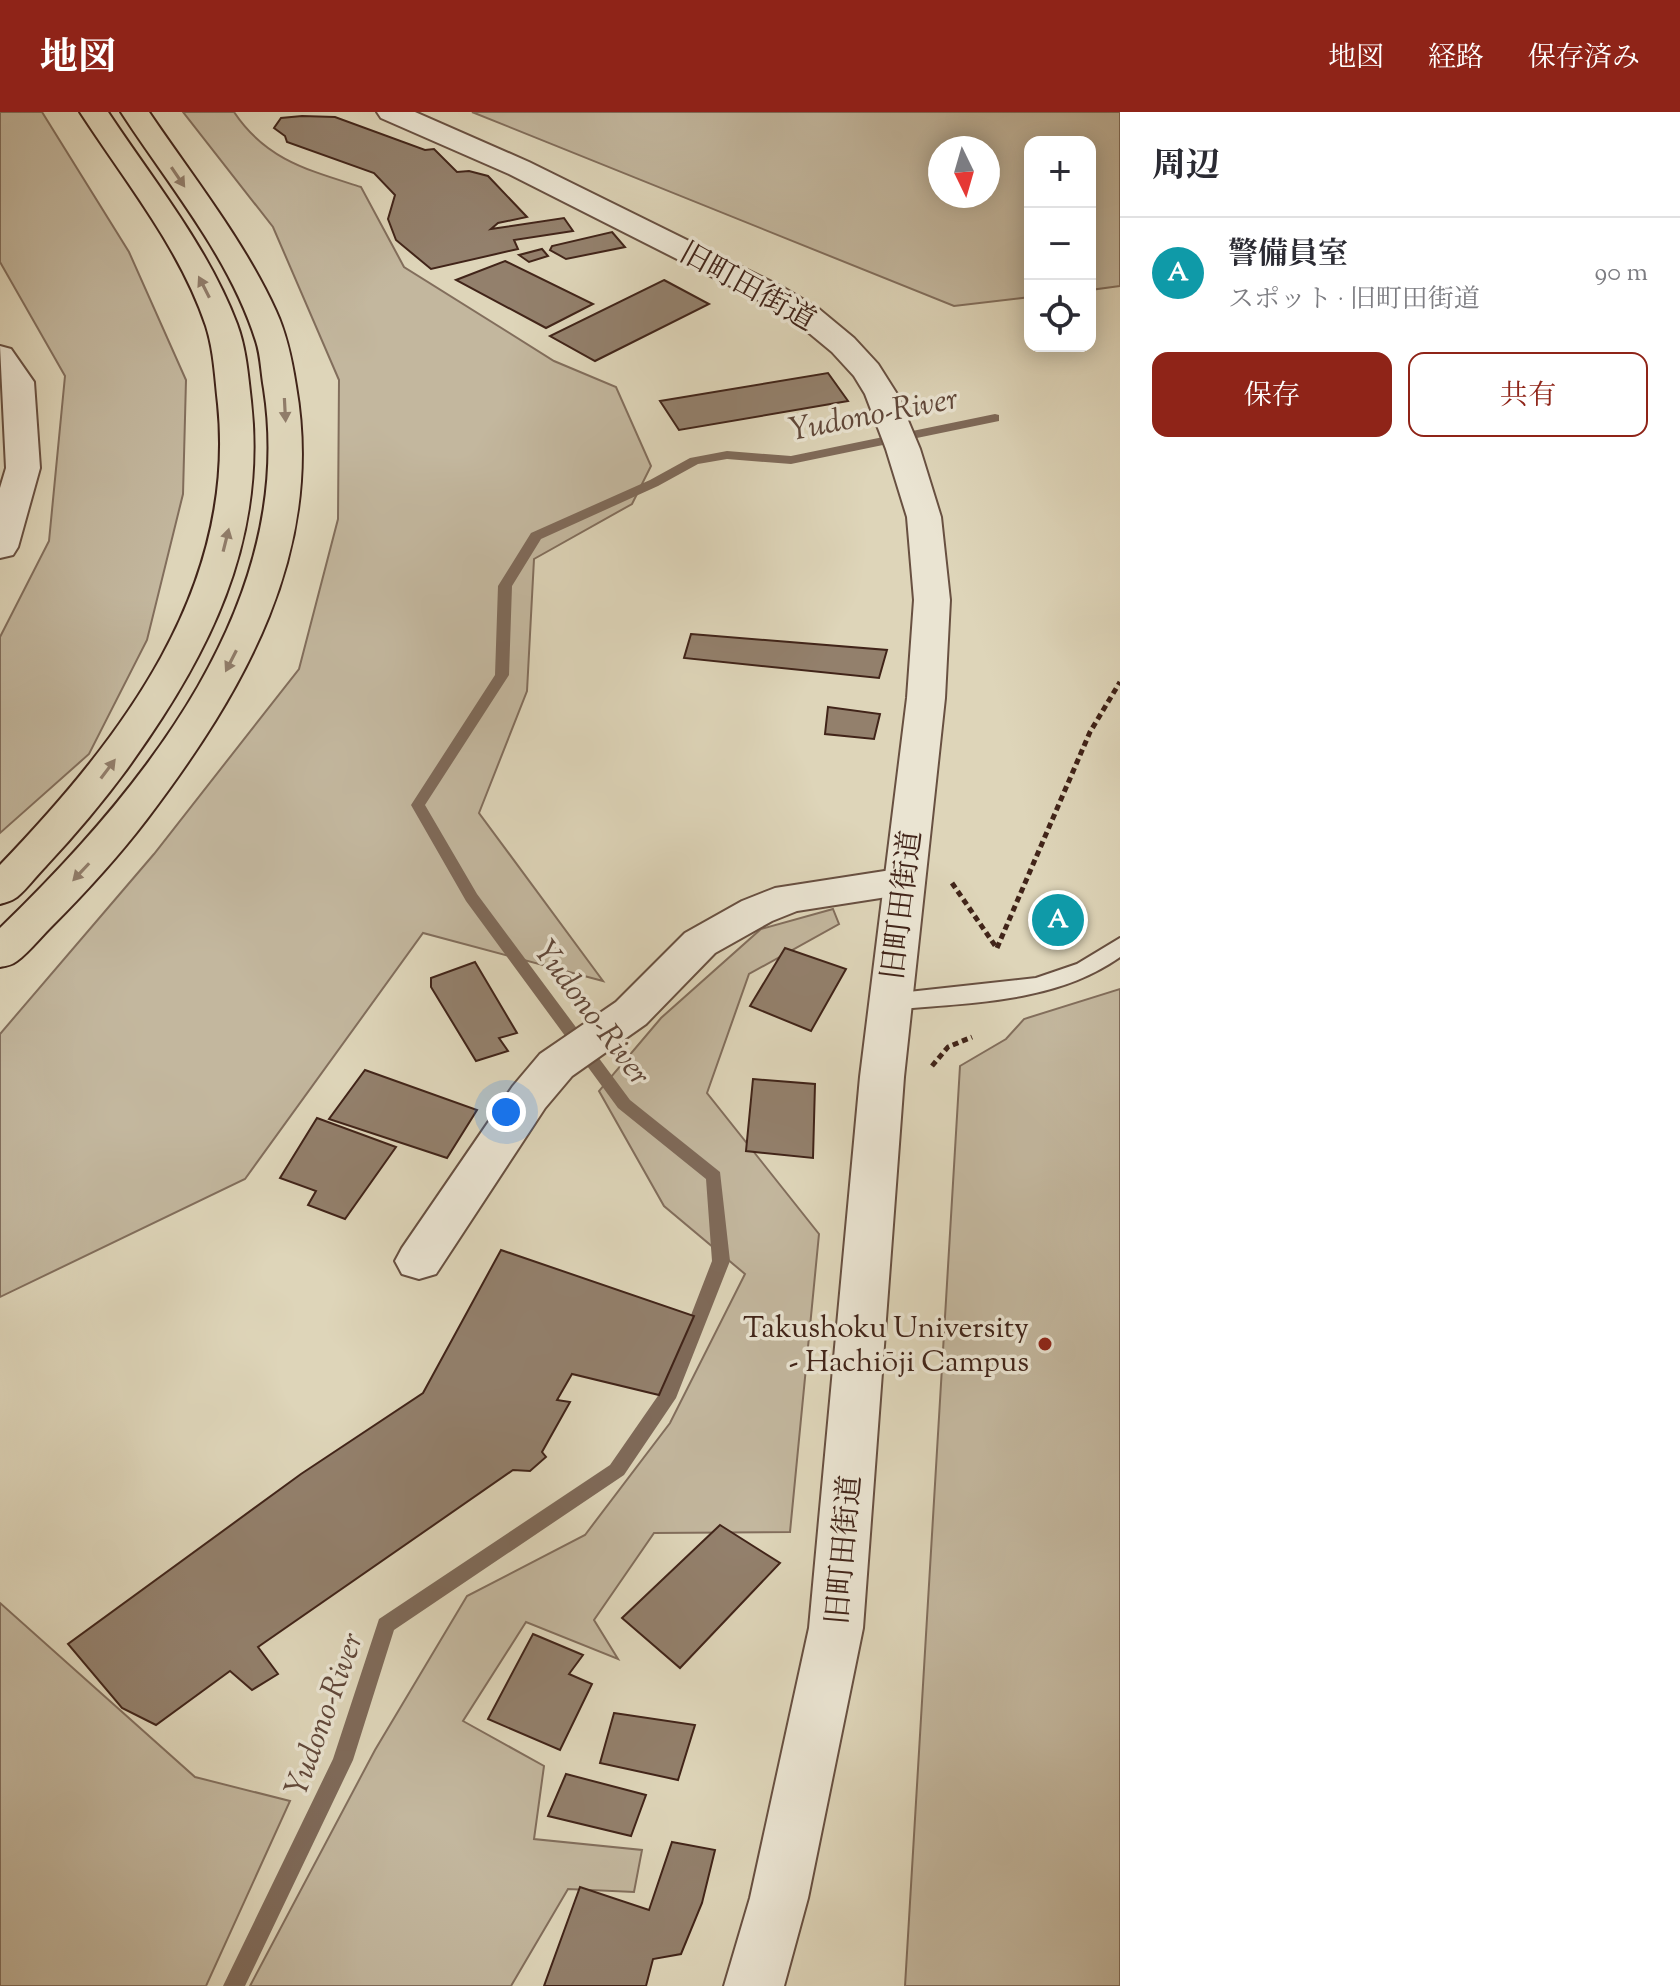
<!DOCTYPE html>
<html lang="ja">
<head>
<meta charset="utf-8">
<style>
	body { margin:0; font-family:"Sorts Mill Goudy","Noto Serif JP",serif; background:#f2f2f3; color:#2b2b33 }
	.controls { position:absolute; right:24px; top:24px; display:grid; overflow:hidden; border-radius:16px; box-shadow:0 4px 20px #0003 }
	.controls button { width:72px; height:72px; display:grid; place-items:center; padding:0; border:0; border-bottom:2px solid #e1e1e2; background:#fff; color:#2b2b33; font:40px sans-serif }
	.compass { position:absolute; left:928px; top:24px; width:72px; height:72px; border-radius:50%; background:#fff; box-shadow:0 4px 20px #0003; rotate:175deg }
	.you { position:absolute; left:506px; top:1000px; width:28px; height:28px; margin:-20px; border:6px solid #fff; border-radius:50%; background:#1a73e8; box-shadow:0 0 0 12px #1a73e833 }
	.badge { display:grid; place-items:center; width:52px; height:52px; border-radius:50%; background:#8f2418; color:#fff; font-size:26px; font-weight:700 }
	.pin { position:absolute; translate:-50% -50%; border:4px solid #fff; box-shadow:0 2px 8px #0006 }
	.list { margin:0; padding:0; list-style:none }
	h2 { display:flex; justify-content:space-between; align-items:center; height:104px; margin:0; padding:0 32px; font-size:34px }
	h2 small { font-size:26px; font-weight:400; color:#7c7c81 }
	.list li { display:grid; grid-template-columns:52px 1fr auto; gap:24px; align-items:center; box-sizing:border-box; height:112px; padding:0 32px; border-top:2px solid #e1e1e2 }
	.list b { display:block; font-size:30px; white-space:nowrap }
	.list p { margin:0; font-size:26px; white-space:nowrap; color:#7c7c81 }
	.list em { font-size:26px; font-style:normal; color:#7c7c81 }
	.actions { display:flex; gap:16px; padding:24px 32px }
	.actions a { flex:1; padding:18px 0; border:2px solid #8f2418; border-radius:16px; text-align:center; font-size:28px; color:#8f2418 }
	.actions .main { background:#8f2418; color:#fff }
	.icon { flex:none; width:44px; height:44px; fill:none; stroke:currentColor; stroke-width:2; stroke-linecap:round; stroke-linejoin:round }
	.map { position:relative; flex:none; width:1120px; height:1874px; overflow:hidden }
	header { display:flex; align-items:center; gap:48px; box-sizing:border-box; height:112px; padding:0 40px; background:#8f2418; color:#fff }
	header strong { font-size:38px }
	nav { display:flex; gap:44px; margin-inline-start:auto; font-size:28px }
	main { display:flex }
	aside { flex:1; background:#fff }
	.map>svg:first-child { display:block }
	.green { fill:#c3b79e; stroke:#826e5c; stroke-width:2; fill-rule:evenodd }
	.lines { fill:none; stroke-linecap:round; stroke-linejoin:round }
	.stream { fill:#7f6a59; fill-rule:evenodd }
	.building { fill:#93806c; stroke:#412419; stroke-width:2 }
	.service-casing { stroke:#685041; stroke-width:4 }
	.minor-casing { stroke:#685041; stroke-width:4 }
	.tertiary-casing { stroke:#685041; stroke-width:4 }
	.primary-casing { stroke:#412419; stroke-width:4 }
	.path { stroke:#412419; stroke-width:5; stroke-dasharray:6 4; stroke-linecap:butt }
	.service { fill:#eae4d2; fill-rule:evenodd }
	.minor { fill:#eae4d2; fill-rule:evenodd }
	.tertiary { fill:#eae4d2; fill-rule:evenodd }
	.primary { fill:#ded5b9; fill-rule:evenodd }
	.oneway { fill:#907c69 }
	.poi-dot { fill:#8f2418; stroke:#eae4d2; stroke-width:3 }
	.labels { text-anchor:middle; stroke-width:7; stroke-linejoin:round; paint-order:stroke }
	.street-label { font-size:30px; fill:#412419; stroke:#eae4d2 }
	.poi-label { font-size:30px; fill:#412419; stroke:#eae4d2; text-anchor:end }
	.water-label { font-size:32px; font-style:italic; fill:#604739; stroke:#eae4d2 }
</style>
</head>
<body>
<header>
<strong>地図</strong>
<nav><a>地図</a><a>経路</a><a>保存済み</a></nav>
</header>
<main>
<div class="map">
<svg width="1120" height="1874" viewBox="0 0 1120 1874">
	<rect width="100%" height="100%" fill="#ded5b9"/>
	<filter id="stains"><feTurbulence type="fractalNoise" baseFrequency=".0025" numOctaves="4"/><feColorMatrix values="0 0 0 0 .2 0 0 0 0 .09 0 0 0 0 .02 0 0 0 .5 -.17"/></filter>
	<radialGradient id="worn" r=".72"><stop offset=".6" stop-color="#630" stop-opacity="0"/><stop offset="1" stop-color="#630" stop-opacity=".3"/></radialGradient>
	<g class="green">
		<polygon points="0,0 42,0 129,140 186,268 183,382 147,528 89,642 0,721 0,525 49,429 65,264 0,150"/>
		<path d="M183,0H234C266,48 308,58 361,75L404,155L554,249L616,275L651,354L632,392L534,447L527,579L479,701L603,869L423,821L245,1067L0,1185V922L154,742L299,557L338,407L339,268L273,115Z"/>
		<path d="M472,0H1120V174L1090,178V30H1030V185L954,194ZM988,36V84H940V36Z"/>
		<polygon points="833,797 839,812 749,862 707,981 819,1122 790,1420 654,1421 594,1508 618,1547 526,1510 463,1609 544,1654 534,1727 642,1738 634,1780 568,1777 511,1874 250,1874 375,1638 467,1484 585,1423 670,1311 745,1162 664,1094 599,979 661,906 761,817"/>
		<polygon points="1120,877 1120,1874 905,1874 960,954 1006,927 1024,907"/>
		<polygon points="0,1491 195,1665 290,1689 206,1874 0,1874"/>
	</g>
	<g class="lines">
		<polygon class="stream" points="995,302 999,303 999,309 791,352 727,347 698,352 658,374 541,427 512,474 509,563 425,693 477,782 630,988 720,1060 730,1149 676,1286 624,1363 394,1518 353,1648 245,1874 223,1874 333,1647 379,1507 610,1353 662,1278 712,1149 706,1067 618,996 466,789 411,693 495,563 498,474 531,421 650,368 690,346 727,339 791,344"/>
	</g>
	<g class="building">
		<polygon points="302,4 335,5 425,38 434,37 457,60 469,59 488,64 527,105 498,111 491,117 564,106 573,119 514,128 518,137 431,157 396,128 388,107 395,83 374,61 287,30 285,24 274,16 281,6"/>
		<polygon points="612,120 625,135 566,147 550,138 552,134"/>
		<polygon points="542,137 548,144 529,150 519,143"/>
		<polygon points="505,149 593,192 546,216 456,168"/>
		<polygon points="664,168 709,192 595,249 550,224"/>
		<polygon points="828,261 848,289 679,318 660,289"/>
		<polygon points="691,522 887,538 879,566 684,546"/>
		<polygon points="828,595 880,602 874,627 825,622"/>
		<polygon points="1044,789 1084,800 1071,826 1032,815"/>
		<polygon points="785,836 846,857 811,919 750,894"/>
		<polygon points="475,850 517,921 499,926 508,939 476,949 431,875 431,866"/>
		<polygon points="365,958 477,998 447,1046 329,1007"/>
		<polygon points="753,967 815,972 813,1046 746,1039"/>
		<polygon points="317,1006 396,1035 345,1107 308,1093 316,1079 280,1066"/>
		<polygon points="501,1138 694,1204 659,1283 572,1262 557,1288 570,1290 542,1340 546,1345 530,1359 513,1358 258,1535 278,1562 252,1578 230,1559 156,1613 122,1596 68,1532 301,1362 423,1281"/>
		<polygon points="720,1413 780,1451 680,1556 622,1506"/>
		<polygon points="533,1522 583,1543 569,1562 592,1572 560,1638 488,1607"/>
		<polygon points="614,1601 695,1613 678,1668 600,1651"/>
		<polygon points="566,1662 646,1683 631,1724 548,1704"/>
		<polygon points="672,1730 715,1738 702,1791 681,1842 653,1847 646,1874 544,1874 580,1775 649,1798"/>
	</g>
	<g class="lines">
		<g class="service-casing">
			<path id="service" d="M1120,826V845C1053,892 969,890 890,898L882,896L878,890L882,884L890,882L1036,866L1077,852Z"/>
		</g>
		<g class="minor-casing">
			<polygon id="minor" points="904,756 919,760 925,770 919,780 797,799 772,809 715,841 646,912 572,964 545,996 436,1162 419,1167 402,1162 395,1149 402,1136 513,974 540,942 616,890 685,821 742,789 775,776"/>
		</g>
		<g class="tertiary-casing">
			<g id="tertiary">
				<polygon points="377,0 415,0 529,50 782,175 819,197 854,226 878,252 897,282 920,337 941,405 950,488 945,586 904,965 863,1516 808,1786 784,1874 724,1874 750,1786 809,1516 860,965 907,586 914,488 907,405 886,337 865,282 854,264 832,240 797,211 760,189 509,62 381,6"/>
				<polygon points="0,234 11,237 34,270 40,356 18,435 13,443 0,446 0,376 6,356"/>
			</g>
		</g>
		<g class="primary-casing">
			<g id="primary">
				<path d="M80,0H108C153,68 208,135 237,212C246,236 248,263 251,289C267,431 208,545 127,657C102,691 74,724 46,754C36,764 27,777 17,785C12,789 6,790 0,792V753C121,627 237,477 218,292C215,266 214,239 206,214C180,136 124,68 80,0Z"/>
				<path d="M121,0H149C193,65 243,127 276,199C287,223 292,248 296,274C325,440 244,579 147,707C118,745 85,781 51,815C40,826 29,840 17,849C12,853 6,854 0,855V816C143,678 297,490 264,277C261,261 261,244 256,229C229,144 169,74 121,0Z"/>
			</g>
		</g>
		<g class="path">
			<polyline points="952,771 996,835"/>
			<polyline points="997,836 1090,620 1120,570"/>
			<polyline points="932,954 948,935 972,925"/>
		</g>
		<use href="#service" class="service"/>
		<use href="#minor" class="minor"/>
		<use href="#tertiary" class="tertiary"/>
		<use href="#primary" class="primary"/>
	</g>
	<defs><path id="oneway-solid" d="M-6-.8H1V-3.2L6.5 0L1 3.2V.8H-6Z" transform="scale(2)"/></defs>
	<g class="oneway">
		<use href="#oneway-solid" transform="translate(178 65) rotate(56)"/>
		<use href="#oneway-solid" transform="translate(204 175) rotate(-117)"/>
		<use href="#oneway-solid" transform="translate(285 298) rotate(87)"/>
		<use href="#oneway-solid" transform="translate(226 428) rotate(-76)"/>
		<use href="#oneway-solid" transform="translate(231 549) rotate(117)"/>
		<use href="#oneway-solid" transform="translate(108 657) rotate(-53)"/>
		<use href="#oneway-solid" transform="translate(81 760) rotate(133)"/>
	</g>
	<circle class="poi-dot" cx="1045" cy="1232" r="8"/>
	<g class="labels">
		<g class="street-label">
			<text transform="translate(748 174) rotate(29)" y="10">旧町田街道</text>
			<text transform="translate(901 793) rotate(-83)" y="10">旧町田街道</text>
			<text transform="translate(843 1438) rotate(-85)" y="10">旧町田街道</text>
		</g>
		<g class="poi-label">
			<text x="1029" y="1225">Takushoku University<tspan x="1029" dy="34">- Hachiōji Campus</tspan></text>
		</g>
		<g class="water-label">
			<text transform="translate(873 301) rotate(-11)" y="11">Yudono-River</text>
			<text transform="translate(593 900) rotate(53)" y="11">Yudono-River</text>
			<text transform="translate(323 1602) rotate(-70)" y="11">Yudono-River</text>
		</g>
	</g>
	<rect width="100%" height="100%" filter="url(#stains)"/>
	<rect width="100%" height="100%" fill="url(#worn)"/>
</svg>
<div class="controls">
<button>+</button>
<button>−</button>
<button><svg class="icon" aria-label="locate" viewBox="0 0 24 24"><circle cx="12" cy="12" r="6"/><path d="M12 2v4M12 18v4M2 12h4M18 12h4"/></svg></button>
</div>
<svg class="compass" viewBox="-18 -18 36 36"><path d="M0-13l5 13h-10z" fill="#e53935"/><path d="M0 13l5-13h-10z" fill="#7c7c81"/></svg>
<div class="you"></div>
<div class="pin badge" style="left:1058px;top:808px;background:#0f9aa8">A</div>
</div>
<aside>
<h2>周辺<small></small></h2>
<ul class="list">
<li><span class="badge" style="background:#0f9aa8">A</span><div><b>警備員室</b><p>スポット · 旧町田街道</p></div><em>90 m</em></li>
</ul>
<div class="actions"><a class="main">保存</a><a>共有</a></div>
</aside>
</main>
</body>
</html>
